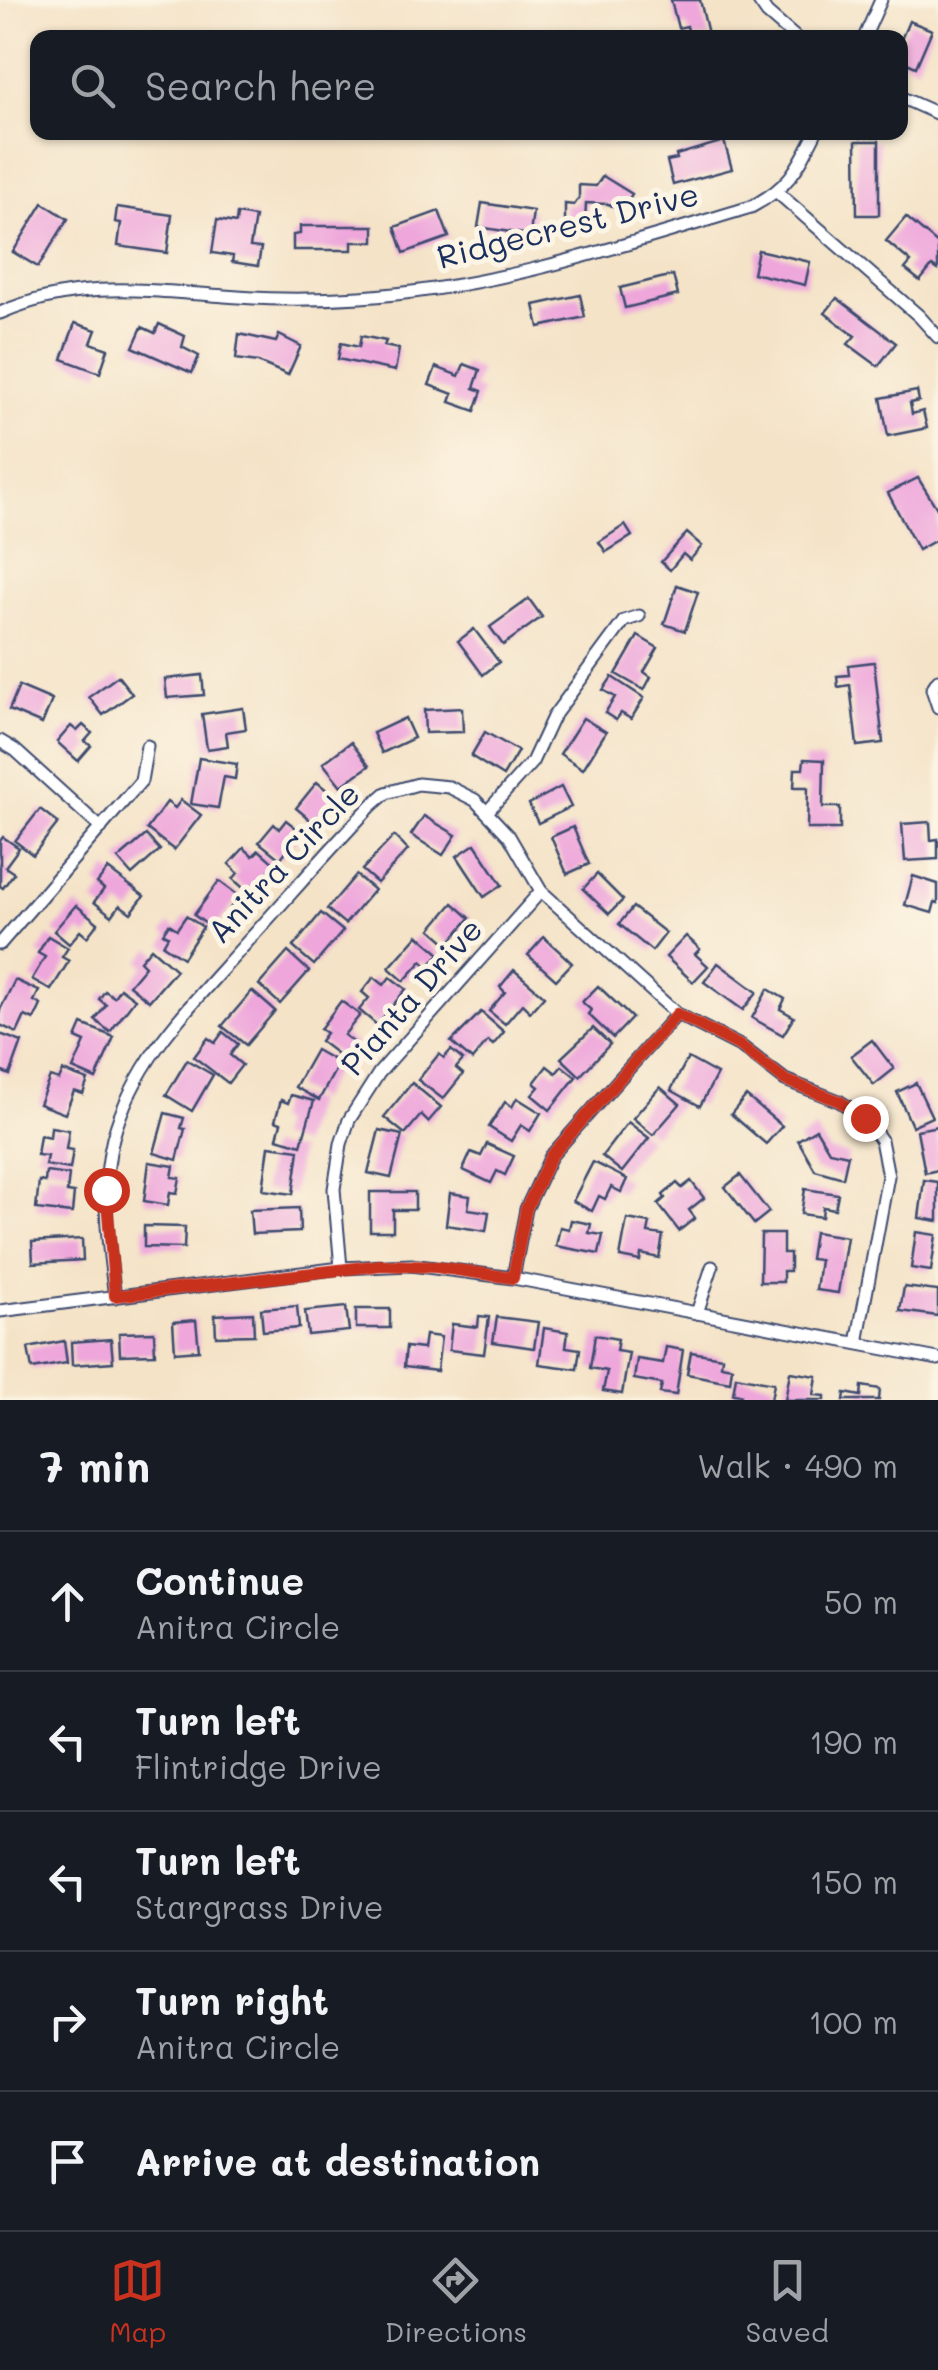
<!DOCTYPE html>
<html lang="en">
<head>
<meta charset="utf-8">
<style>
	body { margin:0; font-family:Mali,sans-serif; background:#242831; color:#f1f3f6 }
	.stop { position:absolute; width:30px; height:30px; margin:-22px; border:8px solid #c8321e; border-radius:50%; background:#fff }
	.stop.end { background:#c8321e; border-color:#fff; box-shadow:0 2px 10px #0008 }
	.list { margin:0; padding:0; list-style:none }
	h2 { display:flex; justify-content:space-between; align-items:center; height:130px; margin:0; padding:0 40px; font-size:42px }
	h2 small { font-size:32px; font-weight:400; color:#9ea1a6 }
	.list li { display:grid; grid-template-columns:65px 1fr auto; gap:30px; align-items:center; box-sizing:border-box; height:140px; padding:0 40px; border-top:2px solid #363941 }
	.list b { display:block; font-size:38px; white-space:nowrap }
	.list p { margin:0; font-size:32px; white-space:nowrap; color:#9ea1a6 }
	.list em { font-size:32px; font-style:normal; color:#9ea1a6 }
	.icon { flex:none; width:55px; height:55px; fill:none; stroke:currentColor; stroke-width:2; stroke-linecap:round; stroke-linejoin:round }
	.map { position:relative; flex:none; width:938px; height:1400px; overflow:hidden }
	.search { position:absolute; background:#171b24; box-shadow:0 2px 8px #0004; left:30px; right:30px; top:30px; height:110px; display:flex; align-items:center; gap:25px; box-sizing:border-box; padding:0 35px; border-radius:20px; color:#9ea1a6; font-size:38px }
	.sheet { height:830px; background:#171b24 }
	nav { display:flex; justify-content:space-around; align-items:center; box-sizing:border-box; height:140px; border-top:2px solid #363941; background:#171b24; font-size:28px; color:#9ea1a6 }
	nav a { display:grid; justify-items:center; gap:5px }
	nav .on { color:#c8321e }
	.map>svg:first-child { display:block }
	.building { fill:#eea6db }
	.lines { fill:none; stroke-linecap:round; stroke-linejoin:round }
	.minor-casing { stroke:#3c4a6e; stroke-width:15 }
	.minor { stroke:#fff; stroke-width:11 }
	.route { stroke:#c8321e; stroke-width:12 }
	.labels { text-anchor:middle; stroke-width:10; stroke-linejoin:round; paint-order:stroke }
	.street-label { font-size:32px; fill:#1b2f5e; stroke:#fcf5e5 }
</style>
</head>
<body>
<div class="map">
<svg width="938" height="1400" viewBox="0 0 938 1400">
	<rect width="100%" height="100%" fill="#fcf5e5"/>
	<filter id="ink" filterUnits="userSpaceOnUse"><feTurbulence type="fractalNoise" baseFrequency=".01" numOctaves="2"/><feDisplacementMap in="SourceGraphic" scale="20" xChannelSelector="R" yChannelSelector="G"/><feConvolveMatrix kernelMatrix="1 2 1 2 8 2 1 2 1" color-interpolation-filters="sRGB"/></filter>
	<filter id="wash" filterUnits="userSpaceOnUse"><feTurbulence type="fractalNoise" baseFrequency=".0048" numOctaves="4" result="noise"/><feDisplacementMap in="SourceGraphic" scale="40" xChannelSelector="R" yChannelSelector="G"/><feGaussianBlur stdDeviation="2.25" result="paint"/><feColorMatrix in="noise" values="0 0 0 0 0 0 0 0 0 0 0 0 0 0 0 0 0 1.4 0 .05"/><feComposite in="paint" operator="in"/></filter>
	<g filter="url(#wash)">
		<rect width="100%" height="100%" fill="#f4e3c7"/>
		<g id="blocks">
			<g class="building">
				<polygon points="671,0 700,0 709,38 690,38 687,26 678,28"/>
				<polygon points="909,21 932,30 916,67 900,60 900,42"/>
				<polygon points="724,141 732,169 673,185 667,161 677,159 676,155"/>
				<polygon points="856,141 879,141 879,215 857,215"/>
				<polygon points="603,176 632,194 622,211 608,204 586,203 585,225 565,222 565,204 574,205 579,198 579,185 596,186"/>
				<polygon points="43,203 68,219 38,267 13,252"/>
				<polygon points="482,203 533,211 530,235 478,227"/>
				<polygon points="117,207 172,215 167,253 118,246 121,223 115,222"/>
				<polygon points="439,211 449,237 404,253 395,227"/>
				<polygon points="237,214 255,217 250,247 261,248 258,266 232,262 233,256 212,253 217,220 236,223"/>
				<polygon points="906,217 938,244 938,270 932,266 920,281 905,269 911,262 886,241"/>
				<polygon points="300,226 374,226 374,242 352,242 352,250 293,250 293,235 300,234"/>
				<polygon points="758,250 810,262 805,285 753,273"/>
				<polygon points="673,275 678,295 625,308 620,288"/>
				<polygon points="580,295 585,317 539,327 534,305"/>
				<polygon points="837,298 896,343 878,366 848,344 855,336 825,313"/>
				<polygon points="75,323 96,330 91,343 108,349 100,373 62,359"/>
				<polygon points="159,324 185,336 182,347 199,356 192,373 133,347 142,327 155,333"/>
				<polygon points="239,334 276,342 279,335 301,346 288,375 258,362 236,359"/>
				<polygon points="361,336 386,341 384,346 399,349 395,371 338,359 341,343 359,347"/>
				<polygon points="464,364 480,370 474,388 482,391 475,411 450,402 453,394 429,385 436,367 459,376"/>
				<polygon points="917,391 919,401 910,403 912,414 923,411 927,428 888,436 881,398"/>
				<polygon points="918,478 938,510 938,539 918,550 888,493"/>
				<polygon points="625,525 632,536 606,552 599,542"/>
				<polygon points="687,533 702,546 690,560 683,554 670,570 661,562"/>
				<polygon points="677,585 698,592 685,631 664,624"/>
				<polygon points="529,599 542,617 503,645 490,627"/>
				<polygon points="474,629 499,662 483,675 458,641"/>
				<polygon points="638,636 658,648 644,672 651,677 644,690 616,674"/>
				<polygon points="874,662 883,743 857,746 850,685 838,687 837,676 849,675 848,665"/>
				<polygon points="202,675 204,695 167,698 165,679"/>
				<polygon points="118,676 132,694 103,715 89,697"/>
				<polygon points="612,677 644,698 631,719 621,713 616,720 605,713 615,697 603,690"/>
				<polygon points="19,686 52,700 42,724 9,710"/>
				<polygon points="243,708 246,729 226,732 228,746 207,749 202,714"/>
				<polygon points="462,708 463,732 425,733 424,710"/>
				<polygon points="405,718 414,738 382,753 373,733"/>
				<polygon points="583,718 606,732 583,769 560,754"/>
				<polygon points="83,725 92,733 85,741 91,746 78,761 57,742 71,726 77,731"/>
				<polygon points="485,732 518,751 503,776 471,756"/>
				<polygon points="351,742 369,766 341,786 323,763"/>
				<polygon points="199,758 237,764 235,779 224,777 218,808 191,804"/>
				<polygon points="804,759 824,760 823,807 840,807 840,829 807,829 808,787 794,787 795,769 803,769"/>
				<polygon points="317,782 335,797 314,823 296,808"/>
				<polygon points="561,787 571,807 538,823 529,804"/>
				<polygon points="181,800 201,815 174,850 147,829 167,802 175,808"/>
				<polygon points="40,809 58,823 33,855 15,841"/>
				<polygon points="424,816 456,835 443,855 411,835"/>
				<polygon points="286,820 301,832 280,859 259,842 274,824 279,829"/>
				<polygon points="930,822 931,840 938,839 938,859 905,861 902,824"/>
				<polygon points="573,827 589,864 567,874 551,837"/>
				<polygon points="146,835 160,850 132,875 118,859"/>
				<polygon points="394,836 408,850 377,883 362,870"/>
				<polygon points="3,837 19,848 5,867 14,873 3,888 0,886 0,841"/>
				<polygon points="475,844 502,885 484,897 457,856"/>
				<polygon points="244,848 253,856 259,850 275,864 249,893 233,879 238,873 229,864"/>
				<polygon points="108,869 144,896 131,913 120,905 112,916 94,902 104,889 97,883"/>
				<polygon points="597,874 623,900 609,914 583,889"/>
				<polygon points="356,875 374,890 345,924 327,909"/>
				<polygon points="913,876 938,884 938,903 935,902 932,913 905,905"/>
				<polygon points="219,881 239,896 214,930 194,915"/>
				<polygon points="453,903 470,918 448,944 431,929"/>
				<polygon points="76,905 98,923 87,937 80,931 69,944 54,931"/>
				<polygon points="633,907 666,933 652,951 619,924"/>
				<polygon points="321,913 343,931 314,965 293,947"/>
				<polygon points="186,916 203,927 183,958 163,945 168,936 163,933 169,924 177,929"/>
				<polygon points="418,935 440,954 428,967 422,961 404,981 389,968"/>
				<polygon points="48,936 68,948 62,957 69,961 51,990 32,979 45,957 38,953"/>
				<polygon points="686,936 700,949 695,954 708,966 693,982 666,957"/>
				<polygon points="544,937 572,963 556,980 528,955"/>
				<polygon points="151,948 176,970 149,1001 129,985 145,966 140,961"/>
				<polygon points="288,952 309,971 280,1004 259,985"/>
				<polygon points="718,963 757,992 743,1010 704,982"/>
				<polygon points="514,970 544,996 530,1012 522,1004 505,1024 489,1011 505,992 500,987"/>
				<polygon points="374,977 384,985 390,977 406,989 377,1025 359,1010 369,998 362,992"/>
				<polygon points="15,980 39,991 34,1001 41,1005 34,1020 25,1016 17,1033 0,1025 0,1010"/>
				<polygon points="598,986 632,1018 613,1038 588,1014 591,1010 582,1002"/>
				<polygon points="120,988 135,999 110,1032 95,1020 106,1005 99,999 105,991 114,997"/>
				<polygon points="768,989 785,999 780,1009 794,1017 783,1035 752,1018"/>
				<polygon points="252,991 275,1011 246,1045 222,1026"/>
				<polygon points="341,1001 360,1015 344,1035 357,1045 345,1060 320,1041 326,1033 320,1029"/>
				<polygon points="481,1012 504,1032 493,1045 488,1041 472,1060 451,1042"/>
				<polygon points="82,1024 114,1037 96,1079 73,1069 85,1042 76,1038"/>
				<polygon points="593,1028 610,1044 580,1076 561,1058"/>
				<polygon points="223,1032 238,1044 230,1055 242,1065 228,1083 194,1057 208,1038 215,1043"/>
				<polygon points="0,1034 22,1042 10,1075 0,1071"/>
				<polygon points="872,1040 894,1069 874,1085 851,1056"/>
				<polygon points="316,1050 339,1063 319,1100 295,1087"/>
				<polygon points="451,1050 463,1060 456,1068 463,1074 443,1099 418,1080 439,1054 444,1058"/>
				<polygon points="688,1058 717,1074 700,1106 671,1090"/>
				<polygon points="187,1060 213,1075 192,1111 166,1095"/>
				<polygon points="547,1066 556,1073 562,1066 576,1077 550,1110 532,1095 539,1087 534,1083"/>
				<polygon points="63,1071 88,1080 83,1094 74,1091 65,1114 39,1104 50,1077 59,1080"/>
				<polygon points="412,1083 441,1107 428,1122 421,1115 405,1134 384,1117"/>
				<polygon points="916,1083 932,1117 912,1126 897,1092"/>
				<polygon points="660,1087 680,1104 653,1135 633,1118"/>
				<polygon points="291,1095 314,1101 301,1145 277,1138 281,1123 275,1121 281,1100 288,1103"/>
				<polygon points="746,1096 782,1126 766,1144 731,1114"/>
				<polygon points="517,1098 541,1113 530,1131 521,1125 511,1141 489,1127 505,1102 512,1107"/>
				<polygon points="165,1113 184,1118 181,1128 185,1129 177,1160 154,1153"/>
				<polygon points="628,1122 649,1138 622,1172 602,1156"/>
				<polygon points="938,1126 938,1170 925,1173 917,1130"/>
				<polygon points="51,1127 69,1130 66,1149 73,1150 70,1169 45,1165 47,1156 37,1155 40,1135 50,1137"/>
				<polygon points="816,1129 829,1151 848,1155 843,1178 815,1170 798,1140"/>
				<polygon points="379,1130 402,1135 391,1178 368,1173"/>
				<polygon points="487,1144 514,1156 505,1175 497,1171 491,1183 463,1170 471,1152 481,1156"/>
				<polygon points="269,1146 299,1150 293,1194 263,1190"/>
				<polygon points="149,1162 174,1166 172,1177 180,1178 177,1193 170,1192 168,1205 144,1201"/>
				<polygon points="593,1162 627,1179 621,1192 611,1187 605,1199 599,1196 592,1211 573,1201"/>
				<polygon points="46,1172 69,1175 67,1192 74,1193 72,1213 36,1209 39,1181 45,1182"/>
				<polygon points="740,1175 769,1212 754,1224 725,1187"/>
				<polygon points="924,1180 938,1182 938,1221 919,1218"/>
				<polygon points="691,1181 704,1198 689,1210 695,1218 679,1231 658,1204 665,1198 663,1195 677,1183 682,1188"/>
				<polygon points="805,1189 838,1194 835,1209 823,1207 822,1217 801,1214"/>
				<polygon points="370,1192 415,1192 415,1210 393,1210 393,1231 370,1231"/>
				<polygon points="450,1193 470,1196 468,1209 489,1212 486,1231 446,1225"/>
				<polygon points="299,1208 300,1232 252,1234 250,1210"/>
				<polygon points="627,1219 650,1223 648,1233 663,1235 659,1258 641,1254 640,1261 620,1257"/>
				<polygon points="571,1220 591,1224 589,1233 603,1235 599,1254 556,1246 560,1227 569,1229"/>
				<polygon points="144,1226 185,1227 184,1248 144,1247"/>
				<polygon points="814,1232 847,1237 838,1293 816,1290 820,1260 810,1259"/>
				<polygon points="916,1232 936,1235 931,1271 911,1268"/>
				<polygon points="761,1234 783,1234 783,1253 790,1253 790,1271 783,1271 783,1282 760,1282"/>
				<polygon points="82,1239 83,1260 33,1263 32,1242"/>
				<polygon points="904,1287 938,1291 938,1316 900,1311"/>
				<polygon points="297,1306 299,1328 263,1331 261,1309"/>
				<polygon points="346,1307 349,1331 308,1335 305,1311"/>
				<rect x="356" y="1309" width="34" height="19"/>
				<polygon points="253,1313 254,1335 216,1336 215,1315"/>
				<polygon points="479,1316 489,1317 484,1354 449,1350 452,1324 478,1327"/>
				<polygon points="497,1317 538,1322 534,1348 493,1342"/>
				<polygon points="196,1320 199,1350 175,1352 173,1322"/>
				<polygon points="544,1328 568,1332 566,1347 580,1349 577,1369 539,1364"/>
				<polygon points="154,1332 155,1354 120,1355 119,1333"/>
				<polygon points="425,1335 441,1337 437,1371 404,1367 406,1347 423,1349"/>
				<polygon points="595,1335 618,1339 616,1351 629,1353 622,1394 603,1391 607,1371 590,1368"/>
				<polygon points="111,1339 113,1362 72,1365 71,1342"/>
				<polygon points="64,1341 67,1363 32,1369 28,1348"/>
				<polygon points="666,1347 683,1350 676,1395 660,1393 662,1384 634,1379 637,1359 663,1363"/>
				<polygon points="691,1352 722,1357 721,1365 732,1367 730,1382 687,1374"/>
				<polygon points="790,1372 817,1376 814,1395 825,1396 825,1400 785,1400"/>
				<polygon points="736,1376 774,1383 771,1400 740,1400 741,1395 733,1394"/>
				<polygon points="862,1386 880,1389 879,1400 844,1400 845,1393 861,1396"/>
			</g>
		</g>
	</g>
	<g filter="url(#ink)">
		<use href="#blocks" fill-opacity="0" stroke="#3c4a6e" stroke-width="2.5"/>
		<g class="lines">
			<g class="minor-casing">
				<g id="minor">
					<polyline points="758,0 767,13 796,38"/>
					<polyline points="864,38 881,0"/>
					<polyline points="900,97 938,114"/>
					<polyline points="778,193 919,316 938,337"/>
					<path d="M0,313C76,280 144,290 224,296C269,300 315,300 360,297C494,289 623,245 751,207C789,187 797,170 816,132"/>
					<polyline points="938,680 932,689 938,707"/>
					<polyline points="0,741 15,750 101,828"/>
					<polyline points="487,812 532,762 553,717 624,621 639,616"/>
					<polyline points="0,944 141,781 147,746"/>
					<polyline points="341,1268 334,1189 341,1144 349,1120 379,1073 541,891"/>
					<polyline points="513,1278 526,1209 551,1156 677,1014"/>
					<path d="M115,1297C108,1244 100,1190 113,1138C135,1057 195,1001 249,940C290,895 330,849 372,805L386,793L418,784L449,787L475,800L509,836L541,891L677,1014L742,1047L785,1080L839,1101L865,1118L881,1140L888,1176L857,1343"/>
					<polyline points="0,1311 341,1268 411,1265 513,1278 938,1359"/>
					<polyline points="697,1313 712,1267"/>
				</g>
			</g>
			<use href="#minor" class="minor"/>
		</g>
	</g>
	<g class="lines" filter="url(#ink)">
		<polyline class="route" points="106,1190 115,1296 382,1265 436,1267 513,1278 526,1209 551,1156 677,1014 742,1047 785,1080 839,1101 865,1118"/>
	</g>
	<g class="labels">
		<g class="street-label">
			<text transform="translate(568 226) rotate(-14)" y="11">Ridgecrest Drive</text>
			<text transform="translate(284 863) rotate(-47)" y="11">Anitra Circle</text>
			<text transform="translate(412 997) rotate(-49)" y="11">Pianta Drive</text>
		</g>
	</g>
</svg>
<div class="stop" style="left:106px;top:1190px"></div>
<div class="stop end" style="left:865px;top:1118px"></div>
<div class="search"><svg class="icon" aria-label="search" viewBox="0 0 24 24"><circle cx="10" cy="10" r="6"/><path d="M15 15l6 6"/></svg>Search here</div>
</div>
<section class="sheet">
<h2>7 min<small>Walk · 490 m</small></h2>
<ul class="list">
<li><svg class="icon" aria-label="ahead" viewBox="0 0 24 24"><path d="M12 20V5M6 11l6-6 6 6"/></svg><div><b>Continue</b><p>Anitra Circle</p></div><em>50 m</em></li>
<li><svg class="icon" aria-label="left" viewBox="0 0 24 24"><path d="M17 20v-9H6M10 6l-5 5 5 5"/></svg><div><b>Turn left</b><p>Flintridge Drive</p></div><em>190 m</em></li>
<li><svg class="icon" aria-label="left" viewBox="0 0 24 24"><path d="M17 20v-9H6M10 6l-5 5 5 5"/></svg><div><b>Turn left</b><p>Stargrass Drive</p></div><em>150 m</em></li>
<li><svg class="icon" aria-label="right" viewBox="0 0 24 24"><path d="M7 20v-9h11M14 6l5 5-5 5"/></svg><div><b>Turn right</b><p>Anitra Circle</p></div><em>100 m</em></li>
<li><svg class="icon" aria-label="arrive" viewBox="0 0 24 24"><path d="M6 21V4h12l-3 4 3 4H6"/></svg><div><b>Arrive at destination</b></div></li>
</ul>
</section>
<nav>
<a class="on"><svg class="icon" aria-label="map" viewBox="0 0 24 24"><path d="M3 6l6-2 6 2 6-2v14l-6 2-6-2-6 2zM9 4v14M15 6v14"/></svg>Map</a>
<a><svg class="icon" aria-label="directions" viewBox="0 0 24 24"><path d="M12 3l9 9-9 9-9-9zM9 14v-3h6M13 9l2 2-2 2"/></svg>Directions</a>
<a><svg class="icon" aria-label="saved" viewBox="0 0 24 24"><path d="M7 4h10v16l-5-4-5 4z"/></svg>Saved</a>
</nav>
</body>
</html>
